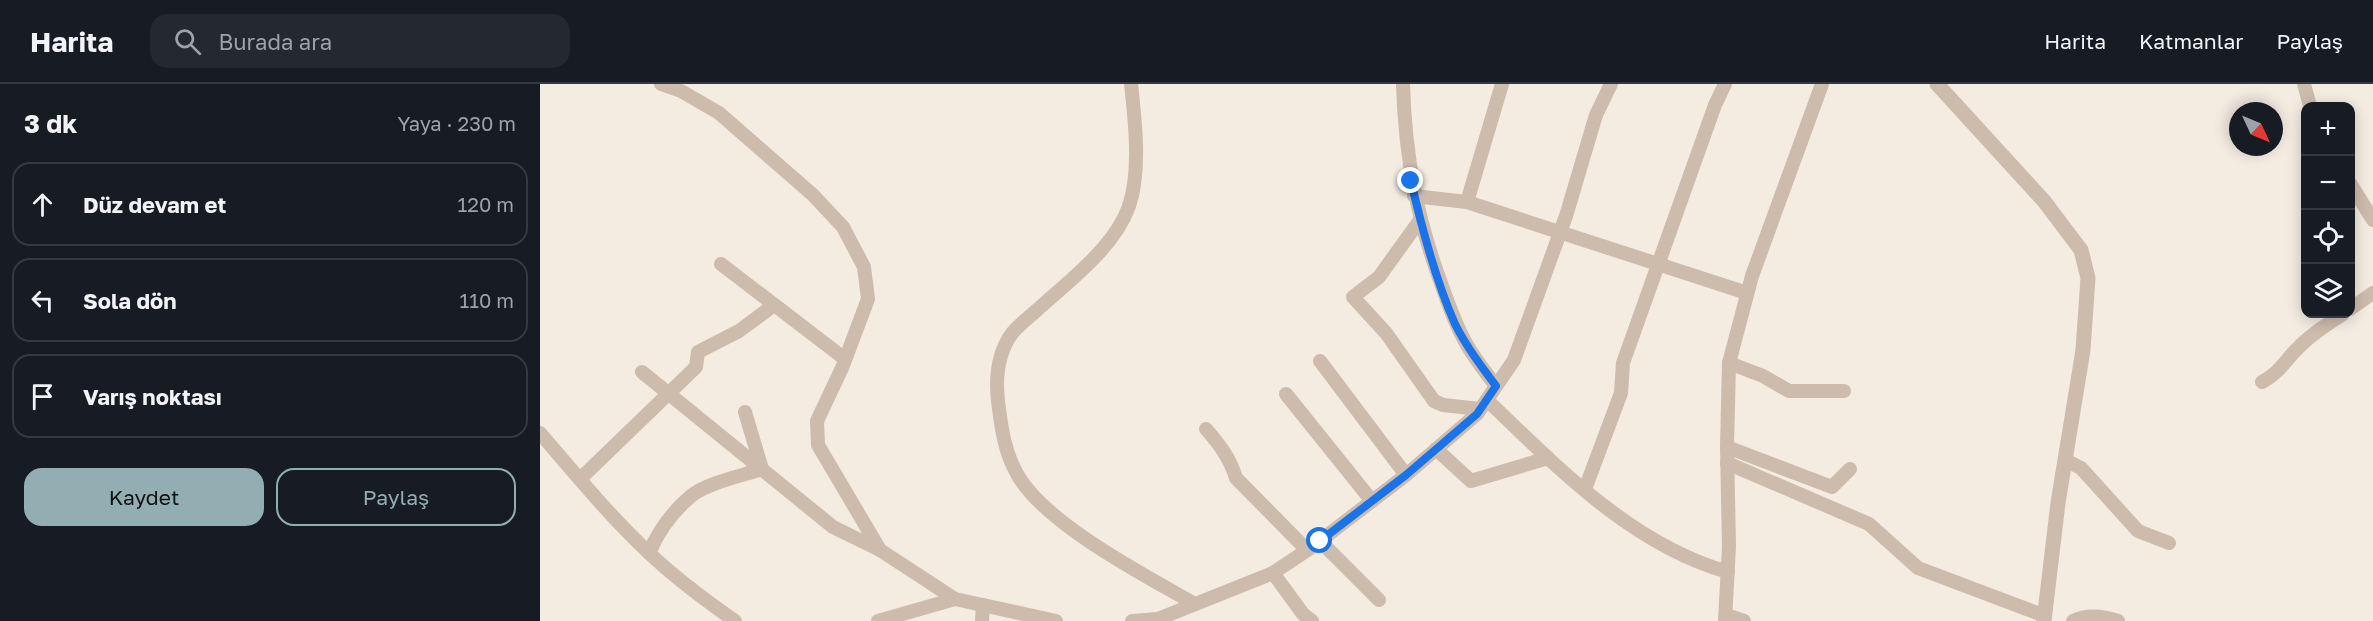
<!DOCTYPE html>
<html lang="tr">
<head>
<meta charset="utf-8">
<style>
	body { margin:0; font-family:"Golos Text",sans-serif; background:#242831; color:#f1f3f6 }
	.controls { position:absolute; right:18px; top:18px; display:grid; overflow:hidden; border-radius:12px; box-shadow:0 3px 15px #0003 }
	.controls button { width:54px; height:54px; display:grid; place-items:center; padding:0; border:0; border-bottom:2px solid #363941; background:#171b24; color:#f1f3f6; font:30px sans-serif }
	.compass { position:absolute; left:1689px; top:18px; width:54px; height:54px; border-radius:50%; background:#171b24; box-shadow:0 3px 15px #0003; rotate:134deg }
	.stop { position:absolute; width:18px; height:18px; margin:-14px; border:4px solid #1a73e8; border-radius:50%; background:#fff }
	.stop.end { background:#1a73e8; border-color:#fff; box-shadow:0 2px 6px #0008 }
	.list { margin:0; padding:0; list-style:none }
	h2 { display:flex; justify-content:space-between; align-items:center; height:78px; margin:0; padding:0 24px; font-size:26px }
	h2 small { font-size:20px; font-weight:400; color:#9ea1a6 }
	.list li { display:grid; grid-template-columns:39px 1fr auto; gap:18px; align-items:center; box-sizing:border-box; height:84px; margin:0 12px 12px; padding:0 12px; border:2px solid #363941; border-radius:18px }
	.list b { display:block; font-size:22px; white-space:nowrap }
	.list em { font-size:20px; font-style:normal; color:#9ea1a6 }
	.actions { display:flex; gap:12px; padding:18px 24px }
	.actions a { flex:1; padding:14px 0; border:2px solid #92aeb2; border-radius:18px; text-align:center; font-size:21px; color:#92aeb2 }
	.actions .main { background:#92aeb2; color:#111 }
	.icon { flex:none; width:33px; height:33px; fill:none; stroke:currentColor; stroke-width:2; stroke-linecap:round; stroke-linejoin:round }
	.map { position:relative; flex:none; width:1833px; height:537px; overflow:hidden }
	header { display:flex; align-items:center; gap:36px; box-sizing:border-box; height:84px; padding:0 30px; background:#171b24; border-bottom:2px solid #363941 }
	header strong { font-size:28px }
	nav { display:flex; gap:33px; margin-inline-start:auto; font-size:21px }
	.search { width:420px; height:54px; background:#242831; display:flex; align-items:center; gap:15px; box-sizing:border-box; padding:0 21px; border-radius:18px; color:#9ea1a6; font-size:22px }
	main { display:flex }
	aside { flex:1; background:#171b24 }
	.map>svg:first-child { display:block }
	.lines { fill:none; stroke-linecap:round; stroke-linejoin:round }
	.minor { stroke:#cdbbac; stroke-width:14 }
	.tertiary { stroke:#cdbbac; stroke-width:15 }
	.route { stroke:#1a73e8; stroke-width:8 }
</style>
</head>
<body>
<header>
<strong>Harita</strong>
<div class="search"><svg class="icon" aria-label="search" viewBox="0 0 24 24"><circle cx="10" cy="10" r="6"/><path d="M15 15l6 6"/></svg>Burada ara</div>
<nav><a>Harita</a><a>Katmanlar</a><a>Paylaş</a></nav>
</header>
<main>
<aside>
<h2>3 dk<small>Yaya · 230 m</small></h2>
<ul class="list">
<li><svg class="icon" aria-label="ahead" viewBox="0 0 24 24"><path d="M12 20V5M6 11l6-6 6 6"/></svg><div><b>Düz devam et</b></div><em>120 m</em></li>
<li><svg class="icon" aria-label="left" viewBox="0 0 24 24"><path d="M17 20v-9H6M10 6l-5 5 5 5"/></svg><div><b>Sola dön</b></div><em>110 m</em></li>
<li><svg class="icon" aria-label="arrive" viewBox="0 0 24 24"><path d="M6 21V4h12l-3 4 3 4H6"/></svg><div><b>Varış noktası</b></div></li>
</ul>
<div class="actions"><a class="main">Kaydet</a><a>Paylaş</a></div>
</aside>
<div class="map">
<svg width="1833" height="537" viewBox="0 0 1833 537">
	<rect width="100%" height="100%" fill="#f4ebe1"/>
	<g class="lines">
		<g class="minor">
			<polyline points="121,0 141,7 179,29 273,111 303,143 324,183 328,215 302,284 277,337 278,361 340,466 415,515 516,537"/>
			<path d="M591,0C595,36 601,87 589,122C575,163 528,198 497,226C489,233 480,240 473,248C456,270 455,299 459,325C462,347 465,367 475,386C499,437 606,492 655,520"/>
			<path d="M863,0C865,72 877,135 902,202C909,222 916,242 927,261C935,275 946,289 956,302"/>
			<polyline points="1764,0 1770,22"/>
			<polyline points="1810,99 1833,136"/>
			<polyline points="874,112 927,118 1207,209"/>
			<polyline points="927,118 962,0"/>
			<polyline points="880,136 839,193 813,213 846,249 894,317 903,321 940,325"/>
			<polyline points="181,180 305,275"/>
			<polyline points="1810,225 1833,209"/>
			<polyline points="780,277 866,391"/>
			<polyline points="1189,279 1223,292 1249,307 1304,307"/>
			<polyline points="102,288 293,443 340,466"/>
			<path d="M1722,298C1739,289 1744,278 1757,265C1770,251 1787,240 1803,230"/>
			<polyline points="746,310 832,417"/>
			<path d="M947,316C1017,383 1092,461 1188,488"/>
			<path d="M666,345C679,360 690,374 696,394L767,466"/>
			<path d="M0,349C35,390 69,431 108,468C135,494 165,516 195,537"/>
			<polyline points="1187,363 1292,403 1310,385"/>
			<polyline points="896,365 931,397 1008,374"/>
			<polyline points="1525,376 1541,384 1598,447 1629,459"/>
			<polyline points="1187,379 1329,440 1378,484 1505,532"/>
			<polyline points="40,395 156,283 158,268 199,247 234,221"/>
			<polyline points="1045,405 1081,309 1083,279 1175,21 1185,0"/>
			<polyline points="780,457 839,516"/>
			<path d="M109,469C118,448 133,427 151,412C167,399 201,392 222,385L205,328"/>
			<polyline points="733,489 763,530 772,537"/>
			<polyline points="1186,531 1204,537"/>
			<polyline points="338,537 415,515"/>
			<polyline points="442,537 443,521"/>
			<polyline points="592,537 618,535 733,489 772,463 866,391 937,330 974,276 1026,132 1056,31 1071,0"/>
			<polyline points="1185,537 1189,462 1187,363 1189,279 1212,192 1282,0"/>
			<path d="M1533,537C1547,530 1563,532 1578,537"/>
		</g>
		<polyline class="tertiary" points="1397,0 1504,117 1541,166 1548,194 1543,266 1518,419 1504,537"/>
	</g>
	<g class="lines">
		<path class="route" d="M780,457L866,391L937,330L956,302C941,282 926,262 915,240C895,195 882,145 871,97"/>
	</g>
</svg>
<div class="controls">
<button>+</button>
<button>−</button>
<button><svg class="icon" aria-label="locate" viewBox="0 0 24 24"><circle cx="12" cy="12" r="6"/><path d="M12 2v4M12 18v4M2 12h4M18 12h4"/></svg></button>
<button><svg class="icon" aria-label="layers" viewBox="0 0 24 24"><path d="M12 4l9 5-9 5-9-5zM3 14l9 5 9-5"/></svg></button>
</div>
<svg class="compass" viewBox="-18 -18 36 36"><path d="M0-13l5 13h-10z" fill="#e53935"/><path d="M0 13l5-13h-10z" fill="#9ea1a6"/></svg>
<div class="stop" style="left:780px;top:457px"></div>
<div class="stop end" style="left:871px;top:97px"></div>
</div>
</main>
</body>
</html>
